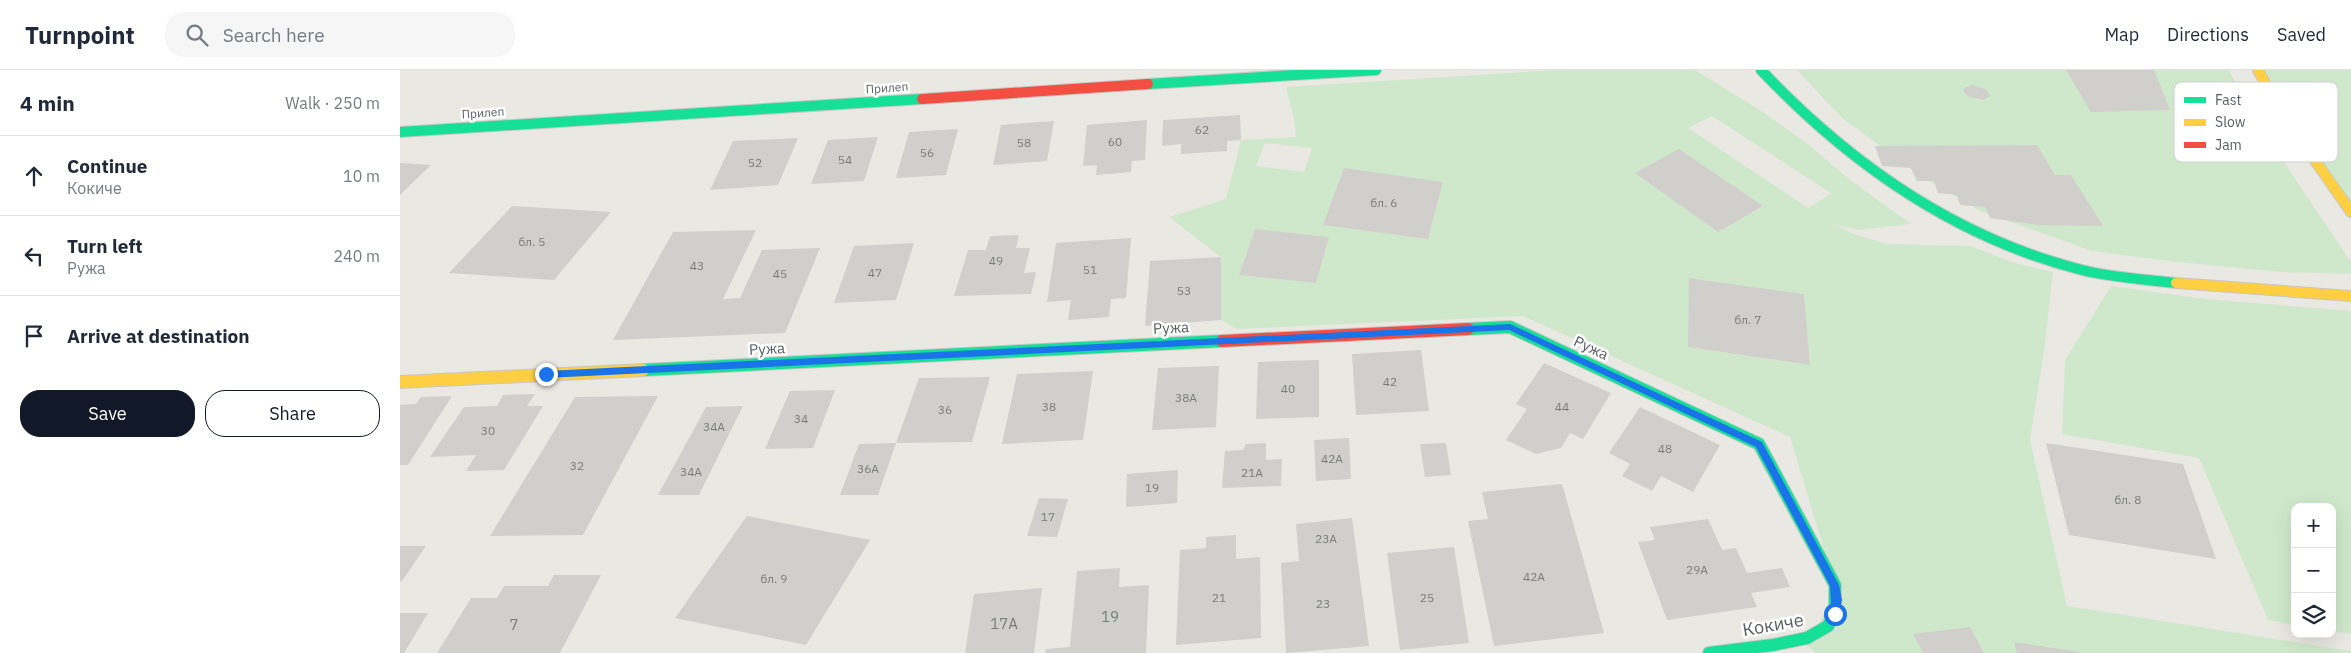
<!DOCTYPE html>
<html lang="en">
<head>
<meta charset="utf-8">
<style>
	body { margin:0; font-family:"IBM Plex Sans",sans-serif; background:#f6f6f7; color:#1f2937 }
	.controls { position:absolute; right:15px; bottom:15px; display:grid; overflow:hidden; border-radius:10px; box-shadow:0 5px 20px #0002 }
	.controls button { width:45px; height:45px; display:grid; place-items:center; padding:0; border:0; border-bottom:1px solid #e0e1e3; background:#fff; color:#1f2937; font:25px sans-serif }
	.stop { position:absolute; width:15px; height:15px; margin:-11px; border:4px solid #1a73e8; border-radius:50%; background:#fff }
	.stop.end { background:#1a73e8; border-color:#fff; box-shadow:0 1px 5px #0008 }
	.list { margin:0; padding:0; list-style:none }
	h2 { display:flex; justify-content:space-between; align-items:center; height:65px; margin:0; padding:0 20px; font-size:21px }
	h2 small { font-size:16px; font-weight:400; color:#747a83 }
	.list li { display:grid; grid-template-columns:32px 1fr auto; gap:15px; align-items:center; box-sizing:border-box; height:80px; padding:0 20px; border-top:1px solid #e0e1e3 }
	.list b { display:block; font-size:19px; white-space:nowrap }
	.list p { margin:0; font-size:16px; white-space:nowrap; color:#747a83 }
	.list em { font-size:16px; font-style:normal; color:#747a83 }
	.actions { display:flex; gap:10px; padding:15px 20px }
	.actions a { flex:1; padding:11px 0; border:1px solid #111827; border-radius:20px; text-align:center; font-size:18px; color:#111827 }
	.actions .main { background:#111827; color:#fff }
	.icon { flex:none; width:28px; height:28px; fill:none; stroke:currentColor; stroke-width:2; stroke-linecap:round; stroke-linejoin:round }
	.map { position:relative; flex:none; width:1951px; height:583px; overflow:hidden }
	header { display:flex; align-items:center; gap:30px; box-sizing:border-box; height:70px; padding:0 25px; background:#fff; border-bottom:1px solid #e0e1e3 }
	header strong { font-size:24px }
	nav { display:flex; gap:28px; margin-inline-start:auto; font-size:18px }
	.search { width:350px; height:45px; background:#f6f6f7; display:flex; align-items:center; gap:12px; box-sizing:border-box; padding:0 18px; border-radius:20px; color:#747a83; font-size:19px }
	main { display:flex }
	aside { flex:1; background:#fff }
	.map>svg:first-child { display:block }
	.green { fill:#cfe8cb; fill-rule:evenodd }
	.building { fill:#d0cfcb }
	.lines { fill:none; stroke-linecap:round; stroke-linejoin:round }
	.fast-far1-casing { stroke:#c7c7c6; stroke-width:12 }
	.fast-casing { stroke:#c7c7c6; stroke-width:14 }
	.slow-far1-casing { stroke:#c7c7c6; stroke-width:12 }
	.slow-casing { stroke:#c7c7c6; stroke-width:14 }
	.jam-far1-casing { stroke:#c7c7c6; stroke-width:12 }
	.jam-casing { stroke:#c7c7c6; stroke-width:14 }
	.fast-far1 { stroke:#16e098; stroke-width:10 }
	.fast { stroke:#16e098; stroke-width:12 }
	.slow-far1 { stroke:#ffcf43; stroke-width:10 }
	.slow { stroke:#ffcf43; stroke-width:12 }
	.jam-far1 { stroke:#f24e42; stroke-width:10 }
	.jam { stroke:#f24e42; stroke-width:12 }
	.route { fill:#1a73e8 }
	.labels { text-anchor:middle; stroke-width:5; stroke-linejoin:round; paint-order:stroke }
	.far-street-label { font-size:12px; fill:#585d62; stroke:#fff }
	.number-label { font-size:12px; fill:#777b7d }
	.street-label { font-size:15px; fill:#585d62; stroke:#fff }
	.near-number-label { font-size:15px; fill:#777b7d }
	.near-street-label { font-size:18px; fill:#585d62; stroke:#fff }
	.key { fill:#fff; stroke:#cdced0; stroke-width:1 }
	.key-label { font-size:14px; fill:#585d62 }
</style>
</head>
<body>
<header>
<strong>Turnpoint</strong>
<div class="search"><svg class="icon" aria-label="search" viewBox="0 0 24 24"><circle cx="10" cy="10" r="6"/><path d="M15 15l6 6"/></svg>Search here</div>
<nav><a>Map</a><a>Directions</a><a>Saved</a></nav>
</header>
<main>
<aside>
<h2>4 min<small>Walk · 250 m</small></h2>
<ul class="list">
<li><svg class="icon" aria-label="ahead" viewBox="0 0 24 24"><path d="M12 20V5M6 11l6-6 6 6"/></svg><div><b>Continue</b><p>Кокиче</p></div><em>10 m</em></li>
<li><svg class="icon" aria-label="left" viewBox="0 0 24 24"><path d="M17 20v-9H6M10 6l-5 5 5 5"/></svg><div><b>Turn left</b><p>Ружа</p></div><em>240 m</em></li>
<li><svg class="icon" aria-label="arrive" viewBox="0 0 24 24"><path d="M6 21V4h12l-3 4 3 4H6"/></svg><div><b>Arrive at destination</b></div></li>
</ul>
<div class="actions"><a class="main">Save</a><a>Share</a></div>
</aside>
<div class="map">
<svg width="1951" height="583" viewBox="0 0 1951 583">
	<rect width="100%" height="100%" fill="#eae8e2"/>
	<g class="green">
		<path d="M1156,0H1295L1363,42L1408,74L1449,109L1511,154L1458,160L1432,154L1454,164L1487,174L1570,176L1618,194L1653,202L1644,281L1630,370L1667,536L1951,581V583H1416L1400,570L1415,565L1435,515L1390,367L1123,246L837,259L821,250V187L769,147L826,129L841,70L896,67L894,48L886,17ZM1312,46L1431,123V124L1408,138L1288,58ZM865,73L912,78L904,102L856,96ZM1279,80L1363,136L1362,137L1318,162L1235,103ZM944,99L1043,112L1028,169L924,155ZM855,159L929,167L916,213L839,205ZM1289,208L1404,224L1410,295L1289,277Z"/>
		<polygon points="1397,0 1829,0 1850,42 1951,192 1951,204 1881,202 1778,192 1692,181 1580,141 1522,107 1441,47"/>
		<polygon points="1858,0 1951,0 1951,142"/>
		<polygon points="1711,216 1805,229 1951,241 1951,564 1932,561 1932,437 1895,437 1895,555 1868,550 1799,388 1662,364 1665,290"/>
	</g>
	<g class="building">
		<polygon points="1666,0 1754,0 1770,40 1691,42"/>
		<polygon points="1572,15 1585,19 1590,26 1583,30 1567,26 1563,19"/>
		<polygon points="840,45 841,70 827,71 827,81 781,84 781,74 762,76 763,50"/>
		<polygon points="747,50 745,90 732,91 731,102 696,105 697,95 683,96 687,55"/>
		<polygon points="654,51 647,91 593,95 601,55"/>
		<polygon points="558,59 546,105 496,108 509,62"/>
		<polygon points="478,67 464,111 411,114 428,70"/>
		<polygon points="398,68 378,115 310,120 333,71"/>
		<polygon points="1637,75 1655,105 1671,105 1703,156 1639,155 1590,148 1585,137 1560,135 1557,125 1538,123 1534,111 1517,111 1511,98 1482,96 1475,76"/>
		<polygon points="1279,79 1363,136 1318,162 1235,103"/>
		<polygon points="0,93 31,95 0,125"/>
		<polygon points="944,98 1043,112 1028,169 923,155"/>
		<polygon points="112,136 211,142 154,210 49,203"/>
		<polygon points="855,159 929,167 916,213 839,205"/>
		<polygon points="356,160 323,229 340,228 362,180 420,178 385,263 213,270 273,162"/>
		<polygon points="619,165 616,178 630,178 624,203 636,202 631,224 554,226 568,180 586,180 590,166"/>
		<polygon points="731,168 726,228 711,229 709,247 668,250 671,230 647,232 656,173"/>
		<polygon points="514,173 496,230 434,233 454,176"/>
		<polygon points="821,187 821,250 745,256 750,191"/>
		<polygon points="1289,208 1404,224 1410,295 1288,277"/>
		<polygon points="1021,280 1029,341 956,345 952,284"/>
		<polygon points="919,290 919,347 856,349 858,292"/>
		<polygon points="1144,293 1211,323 1183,369 1170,363 1161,378 1136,384 1106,370 1127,339 1116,334"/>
		<polygon points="819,296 816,357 752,360 758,298"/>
		<polygon points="693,301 683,370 602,374 617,304"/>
		<polygon points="590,307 572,372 496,373 519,308"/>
		<polygon points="435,320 413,378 365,379 390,321"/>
		<polygon points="135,324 127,336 143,336 104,400 66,401 76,385 30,387 64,337 97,336 103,325"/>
		<polygon points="52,326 8,395 0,395 0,335 16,334 21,327"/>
		<polygon points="258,326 183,465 90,466 175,327"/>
		<polygon points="343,336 299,425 258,425 306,337"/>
		<polygon points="1240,337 1320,375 1293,422 1261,406 1252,421 1222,406 1230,394 1209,383"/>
		<polygon points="949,368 951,409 916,411 914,370"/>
		<polygon points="496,373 478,425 440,425 459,374"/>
		<polygon points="866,373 866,390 882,389 881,416 822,418 825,381 843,380 846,374"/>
		<polygon points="1046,373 1051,405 1025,407 1020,374"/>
		<polygon points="1646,373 1783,394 1816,489 1669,465"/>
		<polygon points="778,400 777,433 726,437 727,404"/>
		<polygon points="1162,414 1204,563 1094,576 1068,451 1088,449 1082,422"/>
		<polygon points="639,428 668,429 657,467 627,466"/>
		<polygon points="347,446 470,470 406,575 275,548"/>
		<polygon points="952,448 969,576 886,583 881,493 899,491 896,454"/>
		<polygon points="1308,449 1322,480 1336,478 1347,503 1382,498 1390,517 1351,523 1357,537 1267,550 1238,472 1255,470 1250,457"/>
		<polygon points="836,465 836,489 860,487 861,568 776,575 780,480 806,478 806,467"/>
		<polygon points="0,476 26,476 2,511 0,511"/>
		<polygon points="1054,477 1069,573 1000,580 987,483"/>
		<polygon points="720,498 719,517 749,515 746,583 645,583 646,579 670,577 677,501"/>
		<polygon points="154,505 201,505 160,583 37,583 71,528 97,528 104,516 148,516"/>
		<polygon points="642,518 634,583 565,583 574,524"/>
		<polygon points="0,543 28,543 4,583 0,583"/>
		<polygon points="1570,557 1584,583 1523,583 1513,564"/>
		<polygon points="1614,572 1680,582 1680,583 1617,583"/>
	</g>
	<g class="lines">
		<g class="fast-far1-casing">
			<g id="fast-far1">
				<path d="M1361,0C1449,93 1556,168 1682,200C1713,208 1745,209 1776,213"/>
				<polyline points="748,14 976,0"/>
				<polyline points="0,62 522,29"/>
				<polyline points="1105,257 1111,257"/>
			</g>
		</g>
		<g class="fast-casing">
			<g id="fast">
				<polyline points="1068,259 1110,257 1359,374 1435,515 1435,542 1428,556 1407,568 1373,575 1309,583"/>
				<polyline points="243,300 822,271"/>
			</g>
		</g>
		<g class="slow-far1-casing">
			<g id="slow-far1">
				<polyline points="1858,0 1879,39 1951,142"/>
				<polyline points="1776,213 1951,226"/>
			</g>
		</g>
		<g class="slow-casing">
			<polyline id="slow" points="0,312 243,300"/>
		</g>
		<g class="jam-far1-casing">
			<polyline id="jam-far1" points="522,29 748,14"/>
		</g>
		<g class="jam-casing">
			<polyline id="jam" points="822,271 1068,259"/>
		</g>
		<use href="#fast-far1" class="fast-far1"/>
		<use href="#fast" class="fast"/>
		<use href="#slow-far1" class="slow-far1"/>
		<use href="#slow" class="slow"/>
		<use href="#jam-far1" class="jam-far1"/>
		<use href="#jam" class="jam"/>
	</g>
	<polygon class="route" points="1110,254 1362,372 1439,515 1442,530 1438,548 1432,548 1430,516 1356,377 1109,260 146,308 142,304 146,301"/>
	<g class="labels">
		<g class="far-street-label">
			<text transform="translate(487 18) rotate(-4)" y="4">Прилеп</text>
			<text transform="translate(83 43) rotate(-4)" y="4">Прилеп</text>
		</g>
		<g class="number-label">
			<text x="802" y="64">62</text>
			<text x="715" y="76">60</text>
			<text x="624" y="77">58</text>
			<text x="527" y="87">56</text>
			<text x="445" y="94">54</text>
			<text x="355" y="97">52</text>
			<text x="984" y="137">бл. 6</text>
			<text x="132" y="176">бл. 5</text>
			<text x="596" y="195">49</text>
			<text x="297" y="200">43</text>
			<text x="690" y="204">51</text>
			<text x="475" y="207">47</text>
			<text x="380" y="208">45</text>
			<text x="784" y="225">53</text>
			<text x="1348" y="254">бл. 7</text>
			<text x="990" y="316">42</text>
			<text x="888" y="323">40</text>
			<text x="786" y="332">38А</text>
			<text x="649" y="341">38</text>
			<text x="1162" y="341">44</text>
			<text x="545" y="344">36</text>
			<text x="401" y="353">34</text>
			<text x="314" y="361">34A</text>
			<text x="88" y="365">30</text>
			<text x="1265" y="383">48</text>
			<text x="932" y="393">42А</text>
			<text x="177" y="400">32</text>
			<text x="468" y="403">36А</text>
			<text x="291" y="406">34A</text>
			<text x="852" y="407">21А</text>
			<text x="752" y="422">19</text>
			<text x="1728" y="434">бл. 8</text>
			<text x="648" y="451">17</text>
			<text x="926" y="473">23А</text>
			<text x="1297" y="504">29А</text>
			<text x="1134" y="511">42А</text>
			<text x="374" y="513">бл. 9</text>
			<text x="819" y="532">21</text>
			<text x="1027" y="532">25</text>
			<text x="923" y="538">23</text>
		</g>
		<g class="street-label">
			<text transform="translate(771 258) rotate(-3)" y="5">Ружа</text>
			<text transform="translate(1191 278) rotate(25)" y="5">Ружа</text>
			<text transform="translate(367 279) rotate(-3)" y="5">Ружа</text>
		</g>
		<g class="near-number-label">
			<text x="710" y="552">19</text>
			<text x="604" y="559">17А</text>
			<text x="114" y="560">7</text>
		</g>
		<g class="near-street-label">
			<text transform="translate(1373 555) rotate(-10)" y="6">Кокиче</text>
		</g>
	</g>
	<rect x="1774" y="12" width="164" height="80" rx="8" class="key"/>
	<rect x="1784" y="27" width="22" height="6" fill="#16e098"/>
	<rect x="1784" y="49" width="22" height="7" fill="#ffcf43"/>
	<rect x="1784" y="72" width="22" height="6" fill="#f24e42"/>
	<g class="key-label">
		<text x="1815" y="35">Fast</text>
		<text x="1815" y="57">Slow</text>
		<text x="1815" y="80">Jam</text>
	</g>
</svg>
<div class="controls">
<button>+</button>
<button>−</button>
<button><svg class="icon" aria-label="layers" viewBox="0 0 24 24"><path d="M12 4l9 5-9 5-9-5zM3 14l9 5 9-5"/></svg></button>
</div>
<div class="stop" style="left:1435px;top:544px"></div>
<div class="stop end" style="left:146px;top:304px"></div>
</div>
</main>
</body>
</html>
